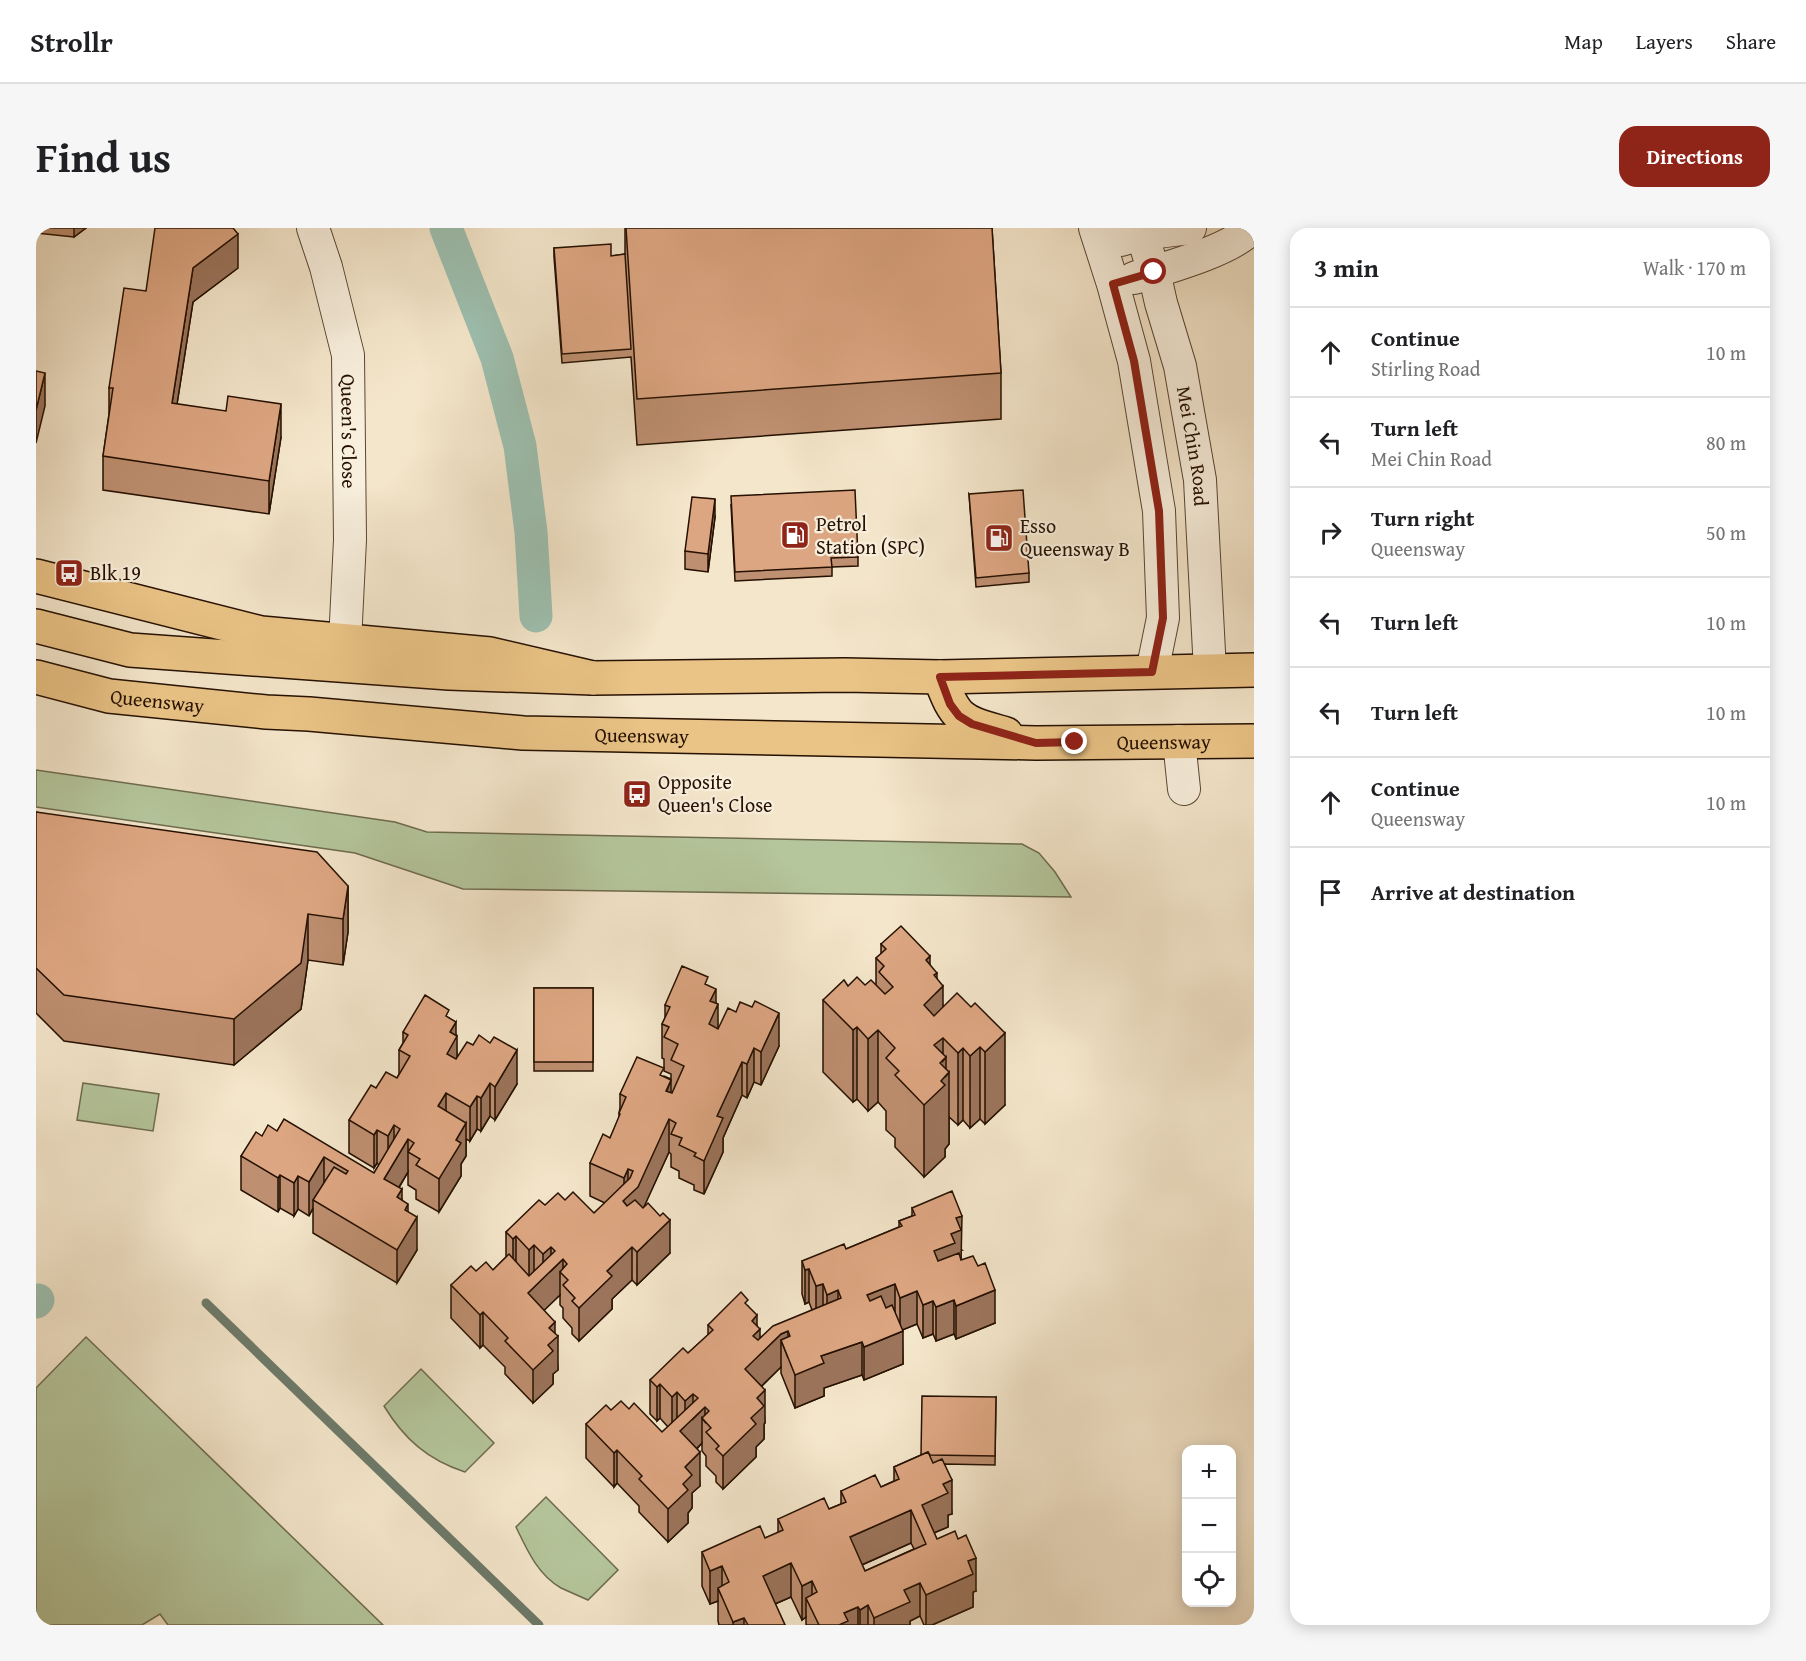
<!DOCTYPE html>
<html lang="en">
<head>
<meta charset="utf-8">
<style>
	body { margin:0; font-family:"Gentium Book Plus",serif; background:#f6f6f6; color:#202124 }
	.controls { position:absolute; right:18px; bottom:18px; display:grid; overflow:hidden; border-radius:12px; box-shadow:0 3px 15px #0003 }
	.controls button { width:54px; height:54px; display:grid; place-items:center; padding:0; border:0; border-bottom:2px solid #e0e0e0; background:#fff; color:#202124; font:30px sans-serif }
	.stop { position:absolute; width:18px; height:18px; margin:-14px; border:4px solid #8f2418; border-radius:50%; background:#fff }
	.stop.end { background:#8f2418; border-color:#fff; box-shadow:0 2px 6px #0008 }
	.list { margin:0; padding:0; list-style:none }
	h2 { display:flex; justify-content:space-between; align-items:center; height:78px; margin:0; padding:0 24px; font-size:26px }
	h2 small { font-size:20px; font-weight:400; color:#757577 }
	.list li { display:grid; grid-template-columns:39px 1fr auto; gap:18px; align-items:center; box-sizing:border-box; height:90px; padding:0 24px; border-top:2px solid #e0e0e0 }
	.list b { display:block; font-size:22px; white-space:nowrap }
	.list p { margin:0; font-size:20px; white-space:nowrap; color:#757577 }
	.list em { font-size:20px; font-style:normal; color:#757577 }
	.icon { flex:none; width:33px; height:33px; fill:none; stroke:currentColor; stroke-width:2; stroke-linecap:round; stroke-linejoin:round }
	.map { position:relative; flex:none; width:1218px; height:1397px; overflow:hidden; border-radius:18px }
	header { display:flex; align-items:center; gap:36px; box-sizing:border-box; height:84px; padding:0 30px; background:#fff; border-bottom:2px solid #e0e0e0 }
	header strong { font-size:28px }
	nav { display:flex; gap:33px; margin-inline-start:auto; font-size:21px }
	.intro { display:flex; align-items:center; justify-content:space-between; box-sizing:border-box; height:144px; padding:0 36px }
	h1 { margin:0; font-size:42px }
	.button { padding:15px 27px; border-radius:18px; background:#8f2418; color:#fff; font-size:21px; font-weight:700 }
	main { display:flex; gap:36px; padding:0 36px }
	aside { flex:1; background:#fff; border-radius:18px; box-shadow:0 3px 15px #0003 }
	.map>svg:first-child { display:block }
	.green { fill:#b5c69c; stroke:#6d6b4e; stroke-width:1.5 }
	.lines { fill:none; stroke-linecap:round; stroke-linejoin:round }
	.stream { stroke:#6d7a6a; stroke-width:9 }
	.canal { stroke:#9dc0b0; stroke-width:33 }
	.minor-casing { stroke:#594634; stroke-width:34 }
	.major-casing { stroke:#251001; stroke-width:36 }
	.highway-casing { stroke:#251001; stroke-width:36 }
	.minor { stroke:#f8efdd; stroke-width:32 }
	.major { stroke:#eac386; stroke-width:33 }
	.highway { stroke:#eac386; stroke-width:33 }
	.wall { fill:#be8f70; stroke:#251001; stroke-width:1.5; fill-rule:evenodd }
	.shaded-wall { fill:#9b745b; stroke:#251001; stroke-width:1.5 }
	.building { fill:#dda682; stroke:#251001; stroke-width:1.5; fill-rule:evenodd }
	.route { stroke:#8f2418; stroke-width:8 }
	.labels { text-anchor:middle; stroke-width:4.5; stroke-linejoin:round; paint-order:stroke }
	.street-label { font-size:20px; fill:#251001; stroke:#f8efdd }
	.poi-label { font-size:20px; fill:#251001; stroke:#f8efdd; text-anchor:start }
</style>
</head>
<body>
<header>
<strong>Strollr</strong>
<nav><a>Map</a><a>Layers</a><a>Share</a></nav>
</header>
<div class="intro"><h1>Find us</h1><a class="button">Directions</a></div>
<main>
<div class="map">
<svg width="1218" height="1397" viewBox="0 0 1218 1397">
	<rect width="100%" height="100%" fill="#f4e6cb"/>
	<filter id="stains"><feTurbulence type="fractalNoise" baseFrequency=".00333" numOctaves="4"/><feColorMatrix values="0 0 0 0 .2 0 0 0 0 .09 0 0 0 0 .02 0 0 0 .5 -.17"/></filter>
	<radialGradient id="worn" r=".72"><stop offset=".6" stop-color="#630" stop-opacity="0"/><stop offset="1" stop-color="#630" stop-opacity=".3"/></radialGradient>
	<g class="green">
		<polygon points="0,542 359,594 391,604 986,616 1003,625 1019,644 1035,669 427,661 319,625 0,579"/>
		<polygon points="47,855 123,866 117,903 41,892"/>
		<polygon points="50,1109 347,1397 132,1397 124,1386 106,1397 0,1397 0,1160"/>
		<path d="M385,1141L458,1215L429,1244C392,1232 368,1211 348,1178Z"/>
		<path d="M510,1269L582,1342L552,1372C543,1368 534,1364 525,1360C502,1347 491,1322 480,1299Z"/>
	</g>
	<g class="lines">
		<polyline class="stream" points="170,1075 503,1397"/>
		<g class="canal">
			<polyline points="410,0 461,130 484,218 495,304 500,388"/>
			<polyline points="0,1074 2,1072"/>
		</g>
		<g class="minor-casing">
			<g id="minor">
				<path id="s1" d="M277,0L290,39L312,127L314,312L309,414"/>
				<polyline points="1059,0 1077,56 1098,133 1123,283 1127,390 1116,444"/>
				<path id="s2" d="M1104,0L1118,44L1125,75L1144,138L1164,252L1174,443"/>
				<polyline points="1085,12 1105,6 1154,0"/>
				<path d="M1098,50C1127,41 1197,22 1215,0"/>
				<polyline points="1143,513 1148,561"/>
			</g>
		</g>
		<g class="major-casing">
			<g id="major">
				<polyline points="0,398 94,422 413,445 557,450 809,447 904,449 1218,442"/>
				<path id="s3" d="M0,449L73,468L230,484L273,486L487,505L1000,515L1218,513"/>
				<path d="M904,449C920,494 926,493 970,506"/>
			</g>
		</g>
		<g class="highway-casing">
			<polyline id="highway" points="0,348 225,405 454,426 557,450"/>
		</g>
		<use href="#minor" class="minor"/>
		<use href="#major" class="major"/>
		<use href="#highway" class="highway"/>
	</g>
	<g class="wall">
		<polygon points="0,0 50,0 38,9 0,5"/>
		<polygon points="589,0 956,0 965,145 965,191 601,217 595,129 526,135 518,29 518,20 575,28 589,26"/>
		<polygon points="202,40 157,74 141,176 245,209 233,286 67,262 67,228 73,186 73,160 110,63"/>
		<polygon points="933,266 993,345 993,354 940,359"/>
		<polygon points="695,277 822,329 822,338 796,339 796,348 699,353"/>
		<polygon points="679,289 672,344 649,341 649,323"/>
		<polygon points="0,584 312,658 312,704 307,737 272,732 265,781 198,837 28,813 0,785"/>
		<polygon points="845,716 894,737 901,751 907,778 935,779 969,877 949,896 944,891 934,900 927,892 922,897 913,889 913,916 909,921 909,929 888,949 859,919 859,910 850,902 850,883 842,874 832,883 821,871 817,874 787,844 787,772 812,758 840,757 840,730 845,726"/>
		<polygon points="672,758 680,775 682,800 743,818 725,857 718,854 711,870 706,867 687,910 687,924 668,966 658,962 658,957 643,950 643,943 635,939 635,926 633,924 608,978 634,1025 601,1057 596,1052 576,1071 576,1081 543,1113 536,1106 536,1100 527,1090 527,1080 524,1077 524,1067 508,1082 519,1106 522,1142 517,1146 517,1156 497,1175 469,1146 469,1139 447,1117 444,1120 415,1090 415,1057 440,1043 457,1042 470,1029 470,1004 509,977 529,972 558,985 569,975 554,968 554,935 574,910 583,890 583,885 584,880 584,866 628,848 635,851 635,846 628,843 628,831 626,830 626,796 629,790 629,777"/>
		<rect x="498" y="760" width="59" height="83"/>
		<polygon points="413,790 420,807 421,830 481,856 459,892 454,888 445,903 441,901 434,913 430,911 430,928 425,936 425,948 403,984 380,971 380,962 372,957 372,944 363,960 366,972 372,984 381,1022 361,1055 277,1005 277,980 273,988 262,981 258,988 244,980 242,984 205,962 205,928 226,908 241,903 338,945 343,937 341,935 338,940 313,925 313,892 340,860 361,850 363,846 363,822 367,815 367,804"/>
		<polygon points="876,980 926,1022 925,1022 925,1031 959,1095 920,1111 918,1106 900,1113 897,1106 887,1110 881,1096 866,1102 867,1136 828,1152 826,1147 788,1160 788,1168 759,1180 745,1145 745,1139 726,1158 729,1195 728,1196 728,1211 720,1219 720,1229 687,1261 680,1254 680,1248 670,1238 670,1228 666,1223 666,1215 661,1221 664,1258 656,1265 656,1280 652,1285 652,1295 632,1314 603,1284 603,1278 581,1255 578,1259 550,1230 550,1196 575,1182 593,1181 626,1204 632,1199 624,1190 621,1193 614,1186 614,1152 652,1125 672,1107 672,1097 712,1078 721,1098 724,1110 776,1082 773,1074 769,1076 766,1066 766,1033 810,1021 863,999 863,993 876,988"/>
		<path d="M960,1169L959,1237L909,1236L916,1286L912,1287V1299L898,1305L901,1311L940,1363L937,1364V1379L896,1397H888L884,1388L874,1393V1397H770V1389L766,1392L755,1369L739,1376L749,1397H683L682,1393V1373L674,1376L666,1358V1324L729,1310L742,1305V1291L793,1281L805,1276V1263L845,1259L858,1253V1239L885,1227ZM875,1315L878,1321L829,1343L826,1337Z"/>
	</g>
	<g class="shaded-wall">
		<polygon points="38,0 50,0 38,9"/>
		<polygon points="202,6 202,40 157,74 136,208 136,175 157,40"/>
		<polygon points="9,145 9,178 0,215 0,182"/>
		<polygon points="245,176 245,209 233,286 233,253"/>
		<polygon points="679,271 679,289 672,344 672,326"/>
		<polygon points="312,658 312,704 307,737 307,691"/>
		<polygon points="272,686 272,732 265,781 198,837 198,791"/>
		<polygon points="894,728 894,770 898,747 901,745 901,764 907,758 907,833 910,829 910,848 913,844 913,916 909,921 909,929 888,949 888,777 890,732"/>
		<polygon points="680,761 680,781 682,776 682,809 673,796 674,773"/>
		<polygon points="743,785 743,818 725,857 725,824"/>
		<polygon points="420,794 420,809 421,808 421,841 411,826 414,804"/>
		<polygon points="821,799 821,871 817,874 817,802"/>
		<polygon points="842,802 842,874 832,883 832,811"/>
		<polygon points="969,805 969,877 949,896 949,824"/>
		<polygon points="944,819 944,891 934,900 934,828"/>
		<polygon points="718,820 718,854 711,870 711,836"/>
		<polygon points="927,820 927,892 922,897 922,825"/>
		<polygon points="481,822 481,856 459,892 459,859"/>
		<polygon points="706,834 706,867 687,910 687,924 668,966 668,933 681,888"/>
		<polygon points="635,852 635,885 633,891 633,924 602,992 587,973 588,972 588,950 592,941 592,968"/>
		<polygon points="454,855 454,888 445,903 445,870"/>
		<polygon points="410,865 410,899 402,878"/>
		<polygon points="441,868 441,901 434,913 434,879"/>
		<polygon points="430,895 430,928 425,936 425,948 403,984 403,951 420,912"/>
		<polygon points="358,897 358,930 352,941 352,908"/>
		<polygon points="341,902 341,935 338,940 338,907"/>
		<polygon points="372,911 372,944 348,984 348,951"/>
		<polygon points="288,929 288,962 277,972 277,980 273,988 273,954"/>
		<polygon points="244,947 244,980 242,984 242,950"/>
		<polygon points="262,948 262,981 258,988 258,955"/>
		<polygon points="366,961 366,995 361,969"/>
		<polygon points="372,976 372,1003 381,989 381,1022 361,1055 361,1022 369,982"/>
		<polygon points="926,988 925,1035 898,1057 898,1023 915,1006 920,990"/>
		<polygon points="634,992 634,1025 601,1057 601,1024"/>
		<polygon points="480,1008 480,1042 477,1045 477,1011"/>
		<polygon points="498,1017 498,1050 493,1055 493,1022"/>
		<polygon points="515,1019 515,1043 527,1031 527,1046 524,1044 524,1067 492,1098 492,1065 507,1050 507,1026"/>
		<polygon points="596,1019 596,1052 576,1071 576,1081 543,1113 543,1080 571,1043"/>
		<polygon points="773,1041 773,1074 769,1076 769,1042"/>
		<polygon points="787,1056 787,1089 780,1091 780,1058"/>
		<polygon points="859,1056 859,1089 831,1100 831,1067"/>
		<polygon points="802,1062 802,1095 791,1100 791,1067"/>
		<polygon points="959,1062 959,1095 920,1111 920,1078"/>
		<polygon points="881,1063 881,1096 864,1103 864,1070"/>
		<polygon points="918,1072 918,1106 900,1113 900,1079"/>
		<polygon points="897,1073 897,1106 887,1110 887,1077"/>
		<polygon points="447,1084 447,1117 444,1120 444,1087"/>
		<polygon points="721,1087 721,1104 724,1101 724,1126 745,1106 752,1103 752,1130 745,1112 745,1139 709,1174 709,1141 716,1093"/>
		<polygon points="519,1094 519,1110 522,1108 522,1142 517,1146 517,1156 497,1175 497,1142 513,1100"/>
		<polygon points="867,1103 867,1136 828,1152 828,1119"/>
		<polygon points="826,1114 826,1147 788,1160 788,1168 759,1180 759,1147 785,1128"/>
		<polygon points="624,1156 624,1190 621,1193 621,1159"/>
		<polygon points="729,1162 729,1195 728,1196 728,1211 720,1219 720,1229 687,1261 687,1228 715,1190 721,1170"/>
		<polygon points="641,1164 641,1198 636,1203 636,1169"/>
		<polygon points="657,1166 657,1191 669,1179 669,1194 666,1190 666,1215 644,1237 644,1203 649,1198 649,1173"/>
		<polygon points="581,1222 581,1255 578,1259 578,1225"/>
		<polygon points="664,1224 664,1258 656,1265 656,1280 652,1285 652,1295 632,1314 632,1281 647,1256 649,1239"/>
		<polygon points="916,1252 916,1286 912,1287 912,1299 888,1309 886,1277 907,1256"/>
		<polygon points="875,1282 875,1315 814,1342 814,1309"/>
		<polygon points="940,1330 940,1363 937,1364 937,1379 896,1397 890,1397 890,1367 932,1333"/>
		<polygon points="755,1335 755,1369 727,1381 727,1348"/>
		<polygon points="686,1338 686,1369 682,1360 682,1373 674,1376 674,1343"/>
		<polygon points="776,1353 776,1381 770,1370 770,1389 766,1392 766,1358"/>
		<polygon points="884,1355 884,1388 874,1393 874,1397 838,1397 838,1390 868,1362"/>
		<polygon points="832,1377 832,1397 824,1397 824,1382"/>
		<polygon points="822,1379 822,1397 803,1397 808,1385"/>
		<polygon points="708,1390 708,1397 697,1397 697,1394"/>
	</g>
	<g class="building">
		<polygon points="119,0 197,0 202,6 157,40 136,175 190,183 192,168 245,176 233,253 67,228 77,160 73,160 88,60 110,63"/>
		<polygon points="590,0 956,0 965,145 601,171"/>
		<polygon points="575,16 575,28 589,26 595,121 526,126 518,20"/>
		<polygon points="0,143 9,145 0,182"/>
		<polygon points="819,262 822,329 795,330 796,339 699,344 695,268"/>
		<polygon points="987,262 993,345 940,350 933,266"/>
		<polygon points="656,269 679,271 672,326 649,323"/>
		<polygon points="0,584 281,624 312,658 307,691 272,686 265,735 198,791 28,767 0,740"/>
		<polygon points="865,698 894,728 890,732 901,745 898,747 907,758 888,777 898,788 921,765 935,779 939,775 969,805 949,824 944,819 934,828 927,820 922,825 907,810 898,817 910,829 904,835 913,844 905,853 909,857 888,877 859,847 863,843 850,830 859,820 842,802 832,811 821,799 817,802 787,772 808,752 812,758 821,749 829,757 835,752 849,766 857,759 843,744 848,738 840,730 850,721 845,716"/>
		<polygon points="646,738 672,749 669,756 680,761 674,773 682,776 673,796 682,801 692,780 700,784 704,774 716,779 719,773 743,785 725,824 718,820 711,836 706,834 681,888 687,890 668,933 658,928 660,925 643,917 646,910 635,906 640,895 633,891 602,959 587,973 591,978 599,972 607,980 612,975 624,988 627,985 634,992 601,1024 596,1019 571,1043 576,1048 543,1080 536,1073 539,1070 527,1057 532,1052 524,1044 531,1036 527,1031 492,1065 519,1094 513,1100 522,1108 512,1117 517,1123 497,1142 469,1113 472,1110 447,1084 444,1087 415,1057 435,1038 440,1043 450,1034 457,1042 473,1026 493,1048 519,1023 515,1019 507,1026 498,1017 493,1022 480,1008 477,1011 470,1004 503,972 509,977 522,965 529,972 537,964 558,985 594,950 597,943 592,941 588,950 554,935 567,906 574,910 584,886 583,885 590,869 584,866 601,829 628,840 624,847 635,852 630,863 636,865 648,838 635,832 642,816 628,809 633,799 626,796 634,779 629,777"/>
		<rect x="498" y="760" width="59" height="74"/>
		<polygon points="389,767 413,782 410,788 420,794 414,804 421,808 411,826 420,831 431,814 437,817 443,807 454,815 458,809 481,822 459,859 454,855 445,870 441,868 434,879 410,865 402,878 430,895 420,912 425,915 403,951 380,937 384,931 372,924 378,915 372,911 348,951 366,961 361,969 372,976 369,982 381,989 361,1022 277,972 298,939 310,946 312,943 288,929 273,954 262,948 258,955 244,947 242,950 205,928 220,904 226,908 232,897 241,903 248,891 338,945 364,901 358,897 352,908 341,902 338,907 313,892 335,857 340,860 350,844 361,850 374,828 363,822 372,807 367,804"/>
		<polygon points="916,963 926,988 920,990 925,1002 915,1006 919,1015 898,1023 902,1033 923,1025 925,1032 937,1028 942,1038 949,1035 959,1062 920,1078 918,1072 900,1079 897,1073 887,1077 881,1063 864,1070 859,1056 831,1067 834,1073 845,1068 850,1080 856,1077 867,1103 828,1119 826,1114 785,1128 788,1135 759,1147 745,1112 754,1108 752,1103 745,1106 709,1141 729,1162 721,1170 728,1178 715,1190 720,1196 687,1228 680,1221 683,1218 670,1204 675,1200 666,1190 673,1183 669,1179 644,1203 664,1224 649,1239 656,1247 647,1256 652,1262 632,1281 603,1251 606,1248 581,1222 578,1225 550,1196 570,1177 575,1182 585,1173 593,1181 598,1175 626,1204 662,1170 657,1166 649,1173 641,1164 636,1169 624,1156 621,1159 614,1152 647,1120 652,1125 677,1102 672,1097 705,1064 712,1072 709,1075 721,1087 716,1093 724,1101 717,1108 722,1112 737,1098 805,1070 802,1062 791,1067 787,1056 780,1058 773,1041 769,1042 766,1033 808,1016 810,1021 866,998 863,993 879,987 876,980"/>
		<polygon points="886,1168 960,1169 959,1228 894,1227 892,1224 885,1227"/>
		<path d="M892,1224L897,1235L906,1231L916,1252L907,1256L912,1265L886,1277L901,1311L919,1303L922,1311L930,1307L940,1330L932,1333L937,1346L890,1367L884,1355L868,1362L874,1374L838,1390L832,1377L824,1382L822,1379L808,1385L812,1393L803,1397H783L770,1370L781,1364L776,1353L766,1358L755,1335L727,1348L749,1397H712L708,1390L697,1394L682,1360L693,1354L686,1338L674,1343L666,1324L724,1298L729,1310L747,1302L742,1291L788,1270L793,1281L810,1274L805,1263L839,1247L845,1259L863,1251L858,1239ZM875,1282L890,1316L829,1343L814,1309Z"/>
	</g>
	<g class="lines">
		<polyline class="route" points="1039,514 1000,515 936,496 923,488 914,476 904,449 1116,444 1127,390 1123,283 1098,133 1077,56 1118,44"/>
	</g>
	<defs>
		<g id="fuel-square" transform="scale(1.5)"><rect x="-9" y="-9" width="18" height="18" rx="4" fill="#8f2418" stroke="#f8efdd"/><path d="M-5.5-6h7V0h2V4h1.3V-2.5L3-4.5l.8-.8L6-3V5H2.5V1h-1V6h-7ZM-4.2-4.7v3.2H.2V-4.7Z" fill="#fff"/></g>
		<g id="bus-square" transform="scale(1.5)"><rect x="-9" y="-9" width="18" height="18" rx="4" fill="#8f2418" stroke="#f8efdd"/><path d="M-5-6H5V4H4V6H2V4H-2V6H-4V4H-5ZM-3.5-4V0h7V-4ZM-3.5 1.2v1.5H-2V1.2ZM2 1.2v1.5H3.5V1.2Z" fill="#fff"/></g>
	</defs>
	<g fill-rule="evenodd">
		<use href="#fuel-square" x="759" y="307"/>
		<use href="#fuel-square" x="963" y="310"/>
		<use href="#bus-square" x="33" y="345"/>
		<use href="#bus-square" x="601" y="566"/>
	</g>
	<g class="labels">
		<g class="street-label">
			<text dy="7" stroke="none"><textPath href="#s1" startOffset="208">Queen's Close</textPath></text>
			<text dy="7" stroke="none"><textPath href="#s2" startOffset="225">Mei Chin Road</textPath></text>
			<text dy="7" stroke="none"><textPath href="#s3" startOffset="124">Queensway</textPath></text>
			<text dy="7" stroke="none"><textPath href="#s3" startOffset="610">Queensway</textPath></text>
			<text dy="7" stroke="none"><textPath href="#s3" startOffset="1132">Queensway</textPath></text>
		</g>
		<g class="poi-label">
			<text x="780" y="303">Petrol<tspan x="780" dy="23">Station (SPC)</tspan></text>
			<text x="984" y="305">Esso<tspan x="984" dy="23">Queensway B</tspan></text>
			<text x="54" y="352">Blk 19</text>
			<text x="622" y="561">Opposite<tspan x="622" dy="23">Queen's Close</tspan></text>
		</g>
	</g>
	<rect width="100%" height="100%" filter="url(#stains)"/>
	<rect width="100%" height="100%" fill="url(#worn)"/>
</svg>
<div class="controls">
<button>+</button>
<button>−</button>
<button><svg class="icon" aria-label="locate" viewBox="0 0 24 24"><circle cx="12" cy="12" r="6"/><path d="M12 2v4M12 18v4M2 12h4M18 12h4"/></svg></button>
</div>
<div class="stop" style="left:1118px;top:44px"></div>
<div class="stop end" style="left:1039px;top:514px"></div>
</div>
<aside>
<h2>3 min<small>Walk · 170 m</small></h2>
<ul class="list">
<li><svg class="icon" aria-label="ahead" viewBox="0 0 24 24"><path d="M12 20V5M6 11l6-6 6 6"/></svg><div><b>Continue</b><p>Stirling Road</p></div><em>10 m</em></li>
<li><svg class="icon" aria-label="left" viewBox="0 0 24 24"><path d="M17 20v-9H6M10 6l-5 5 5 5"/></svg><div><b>Turn left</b><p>Mei Chin Road</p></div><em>80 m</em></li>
<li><svg class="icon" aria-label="right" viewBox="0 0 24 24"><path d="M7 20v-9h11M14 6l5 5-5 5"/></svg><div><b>Turn right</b><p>Queensway</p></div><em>50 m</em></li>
<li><svg class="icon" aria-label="left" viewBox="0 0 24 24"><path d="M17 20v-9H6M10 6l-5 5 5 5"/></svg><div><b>Turn left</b></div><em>10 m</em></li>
<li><svg class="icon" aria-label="left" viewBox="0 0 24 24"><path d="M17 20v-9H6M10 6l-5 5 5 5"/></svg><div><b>Turn left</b></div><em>10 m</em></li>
<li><svg class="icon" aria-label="ahead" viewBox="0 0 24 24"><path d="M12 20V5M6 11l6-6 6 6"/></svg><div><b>Continue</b><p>Queensway</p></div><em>10 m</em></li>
<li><svg class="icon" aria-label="arrive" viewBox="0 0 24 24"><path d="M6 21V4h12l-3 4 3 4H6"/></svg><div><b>Arrive at destination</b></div></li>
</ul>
</aside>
</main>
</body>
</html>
